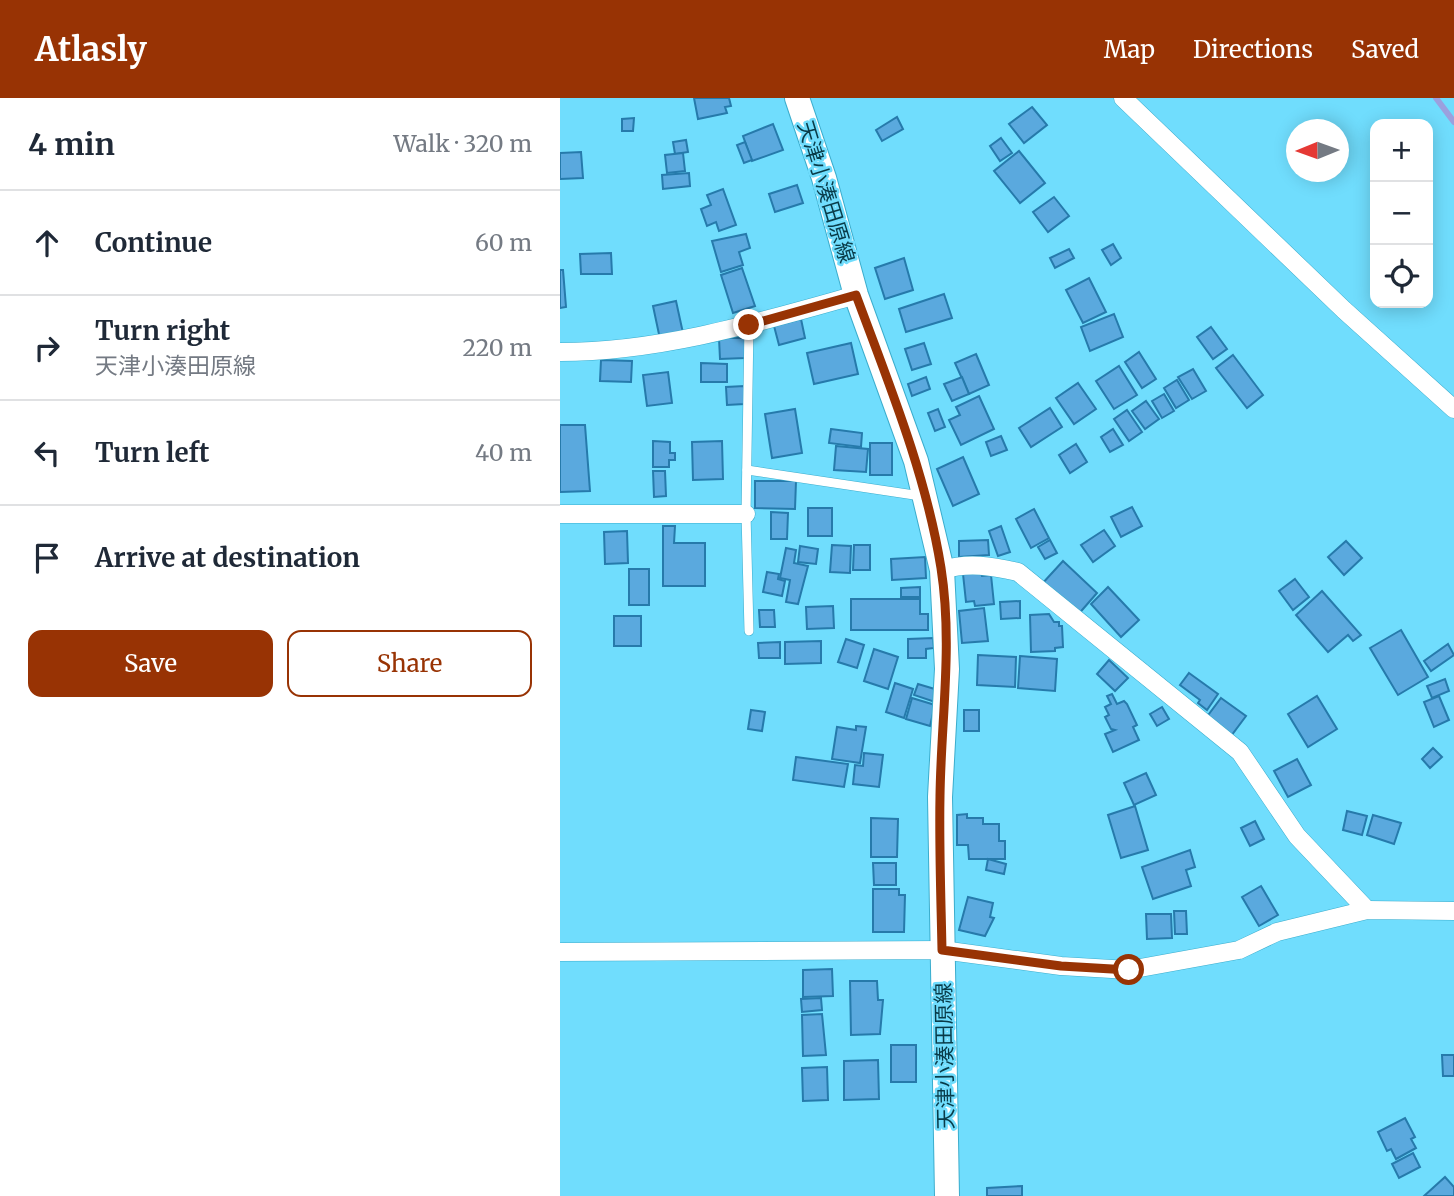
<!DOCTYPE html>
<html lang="en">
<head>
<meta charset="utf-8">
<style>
	body { margin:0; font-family:Merriweather,"Noto Sans JP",serif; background:#f2f2f3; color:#1f2937 }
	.controls { position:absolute; right:21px; top:21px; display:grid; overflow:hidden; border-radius:14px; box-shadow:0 4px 18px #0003 }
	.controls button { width:63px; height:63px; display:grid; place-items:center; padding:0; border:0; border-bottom:2px solid #e0e1e3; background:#fff; color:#1f2937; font:35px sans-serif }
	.compass { position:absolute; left:726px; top:21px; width:63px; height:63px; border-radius:50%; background:#fff; box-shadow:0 4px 18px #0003; rotate:269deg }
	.stop { position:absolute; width:21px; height:21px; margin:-16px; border:5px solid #983304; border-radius:50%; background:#fff }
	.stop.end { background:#983304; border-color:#fff; box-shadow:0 2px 7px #0008 }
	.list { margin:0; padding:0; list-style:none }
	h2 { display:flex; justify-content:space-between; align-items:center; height:91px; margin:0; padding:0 28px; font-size:30px }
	h2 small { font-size:23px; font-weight:400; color:#747a83 }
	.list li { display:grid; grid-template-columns:46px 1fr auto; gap:21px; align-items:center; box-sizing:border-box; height:105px; padding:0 28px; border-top:2px solid #e0e1e3 }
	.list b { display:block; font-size:26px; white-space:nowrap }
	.list p { margin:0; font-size:23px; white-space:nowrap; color:#747a83 }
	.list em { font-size:23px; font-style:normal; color:#747a83 }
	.actions { display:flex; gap:14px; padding:21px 28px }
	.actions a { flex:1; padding:16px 0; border:2px solid #983304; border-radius:14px; text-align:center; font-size:24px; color:#983304 }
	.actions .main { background:#983304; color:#fff }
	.icon { flex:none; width:38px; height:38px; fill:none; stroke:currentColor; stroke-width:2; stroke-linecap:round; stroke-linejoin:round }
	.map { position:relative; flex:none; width:894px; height:1098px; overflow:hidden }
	header { display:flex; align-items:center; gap:42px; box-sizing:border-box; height:98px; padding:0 35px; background:#983304; color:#fff }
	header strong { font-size:33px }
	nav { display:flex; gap:38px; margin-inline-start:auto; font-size:24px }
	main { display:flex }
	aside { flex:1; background:#fff }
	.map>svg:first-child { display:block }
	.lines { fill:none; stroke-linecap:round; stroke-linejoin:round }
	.stream { stroke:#9ba0de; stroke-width:6 }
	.building { fill:#5aa9de; stroke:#267aab; stroke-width:2 }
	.lane-casing { stroke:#3badcd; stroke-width:10 }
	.street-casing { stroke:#3badcd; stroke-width:19 }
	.secondary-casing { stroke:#3badcd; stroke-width:26 }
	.lane { stroke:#fff; stroke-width:9 }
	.street { stroke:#fff; stroke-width:18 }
	.secondary { stroke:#fff; stroke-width:24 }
	.route { stroke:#983304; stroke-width:9 }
	.labels { text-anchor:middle; stroke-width:5; stroke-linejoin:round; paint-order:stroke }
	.street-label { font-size:21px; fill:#093b48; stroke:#70ddfd }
</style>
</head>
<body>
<header>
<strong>Atlasly</strong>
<nav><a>Map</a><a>Directions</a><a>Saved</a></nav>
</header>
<main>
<aside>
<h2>4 min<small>Walk · 320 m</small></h2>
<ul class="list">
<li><svg class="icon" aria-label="ahead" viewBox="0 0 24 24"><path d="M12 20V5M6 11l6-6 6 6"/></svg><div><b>Continue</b></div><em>60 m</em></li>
<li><svg class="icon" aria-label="right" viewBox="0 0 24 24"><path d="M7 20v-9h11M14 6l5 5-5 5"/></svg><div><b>Turn right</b><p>天津小湊田原線</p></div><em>220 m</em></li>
<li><svg class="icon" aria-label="left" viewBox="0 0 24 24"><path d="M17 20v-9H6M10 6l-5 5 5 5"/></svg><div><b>Turn left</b></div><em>40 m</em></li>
<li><svg class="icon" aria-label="arrive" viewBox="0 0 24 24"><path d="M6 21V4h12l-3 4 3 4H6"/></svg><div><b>Arrive at destination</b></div></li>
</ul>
<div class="actions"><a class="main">Save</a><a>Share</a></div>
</aside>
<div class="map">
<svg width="894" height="1098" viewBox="0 0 894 1098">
	<rect width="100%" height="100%" fill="#70ddfd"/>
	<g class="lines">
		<polyline class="stream" points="876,0 894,24"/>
	</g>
	<g class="building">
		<polygon points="134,0 169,0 171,8 165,9 167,15 138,21"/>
		<polygon points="472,9 487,27 464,45 449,26"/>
		<polygon points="337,19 343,31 322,43 316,32"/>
		<polygon points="74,20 73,33 62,33 62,21"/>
		<polygon points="213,26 223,52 192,63 183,38"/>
		<polygon points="441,40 452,55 440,63 430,48"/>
		<polygon points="126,42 128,54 115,56 113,44"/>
		<polygon points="185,44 192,62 184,65 177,47"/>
		<polygon points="459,53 485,85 460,105 434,73"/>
		<polygon points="21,54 23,80 0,81 0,55"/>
		<polygon points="123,55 125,73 107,75 105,57"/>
		<polygon points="129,75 130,88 103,91 102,77"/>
		<polygon points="237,87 243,105 215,114 209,96"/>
		<polygon points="163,91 176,127 159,133 156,124 147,128 141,111 151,107 147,97"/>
		<polygon points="494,99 509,118 488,134 473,114"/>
		<polygon points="186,136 190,150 179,154 183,167 161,174 152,143"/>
		<polygon points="553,146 561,160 551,167 542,152"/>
		<polygon points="509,151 514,160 495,170 490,160"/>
		<polygon points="51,155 52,176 21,176 20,156"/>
		<polygon points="344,160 353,192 325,201 315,170"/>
		<polygon points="182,170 195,208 173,215 161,177"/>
		<polygon points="0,172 3,172 6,209 0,210"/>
		<polygon points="529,180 546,214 523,225 506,192"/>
		<polygon points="384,196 392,220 346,234 339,211"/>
		<polygon points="116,203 123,235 100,241 93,208"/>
		<polygon points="554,216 563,239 530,253 521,229"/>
		<polygon points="241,221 245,240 219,247 214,228"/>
		<polygon points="651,229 667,251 653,261 637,239"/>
		<polygon points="159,240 185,240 185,260 160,261"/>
		<polygon points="291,245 298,276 254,286 247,255"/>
		<polygon points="364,245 371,266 352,272 345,251"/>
		<polygon points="579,254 596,281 582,290 565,264"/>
		<polygon points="416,256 429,287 409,296 395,265"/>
		<polygon points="673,257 703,297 687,310 656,270"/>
		<polygon points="41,262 72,263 71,284 40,283"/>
		<polygon points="141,265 167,266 167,284 141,284"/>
		<polygon points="559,268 577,297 554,311 536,283"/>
		<polygon points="633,271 646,293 632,301 618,279"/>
		<polygon points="108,274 112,305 87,308 83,277"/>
		<polygon points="366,279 370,291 352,298 348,286"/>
		<polygon points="402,279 409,296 392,303 384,286"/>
		<polygon points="617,282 629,302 616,310 604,290"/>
		<polygon points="518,285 536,311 514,326 496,300"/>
		<polygon points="184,288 184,306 167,307 166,289"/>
		<polygon points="604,296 614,313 602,320 592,303"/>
		<polygon points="419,298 434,331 401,347 389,322 400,317 396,309"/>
		<polygon points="586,303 599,321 585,331 572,313"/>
		<polygon points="490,310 502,329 471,349 459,330"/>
		<polygon points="235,311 242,355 212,360 205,316"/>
		<polygon points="378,311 385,329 375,333 368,315"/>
		<polygon points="567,312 582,334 569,343 554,321"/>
		<polygon points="0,327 25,327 30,393 0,394"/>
		<polygon points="271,331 302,335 301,349 269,345"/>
		<polygon points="553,331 563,347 550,354 541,339"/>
		<polygon points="441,338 447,352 431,358 426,344"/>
		<polygon points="93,343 110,344 110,355 115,355 115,362 109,362 109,369 93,369"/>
		<polygon points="162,343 163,381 133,382 132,344"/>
		<rect x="310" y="345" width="22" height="32"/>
		<polygon points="516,346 527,364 510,375 499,357"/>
		<polygon points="276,348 308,351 306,374 274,372"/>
		<polygon points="403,359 419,396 393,408 377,371"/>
		<polygon points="93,373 105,373 106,398 94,399"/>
		<polygon points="195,383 236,383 235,411 195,410"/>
		<polygon points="572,409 582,428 561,439 551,419"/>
		<rect x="248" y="410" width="24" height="28"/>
		<polygon points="474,411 489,440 471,450 456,421"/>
		<polygon points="211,414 228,415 227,441 211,441"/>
		<polygon points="103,428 115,428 114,445 145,445 145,488 103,488"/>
		<polygon points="441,428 450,454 438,458 429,433"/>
		<polygon points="544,432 555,448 533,464 521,447"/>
		<polygon points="67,433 68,465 45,466 44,434"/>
		<polygon points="428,442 429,457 399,459 399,443"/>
		<polygon points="490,442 497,455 485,461 478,449"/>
		<polygon points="786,443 802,460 784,477 768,459"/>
		<polygon points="272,447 291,448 290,475 270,474"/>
		<polygon points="294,447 310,447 310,472 293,472"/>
		<polygon points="240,448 258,451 256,466 238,464"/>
		<polygon points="226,450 236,452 234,465 248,468 238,506 226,504 230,482 220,480"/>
		<polygon points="365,459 366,480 332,482 331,461"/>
		<polygon points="503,463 537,495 516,519 481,487"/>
		<rect x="69" y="471" width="20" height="36"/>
		<polygon points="207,474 219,476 218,481 225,483 222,498 203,494"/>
		<polygon points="421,474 422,478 431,477 434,506 415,508 414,503 406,504 403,476"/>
		<polygon points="735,481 749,499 733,512 719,493"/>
		<polygon points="360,489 360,499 341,499 341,490"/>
		<polygon points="548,489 579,522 561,539 531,506"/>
		<polygon points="762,493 801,537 793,543 788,537 768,554 736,517"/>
		<polygon points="291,501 360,501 360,516 368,516 368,532 291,532"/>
		<polygon points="460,503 460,520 441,521 440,504"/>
		<polygon points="273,508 274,530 247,531 246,509"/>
		<polygon points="424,510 428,543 402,545 399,513"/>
		<polygon points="199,512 214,512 215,529 200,529"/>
		<polygon points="489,516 494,524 499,524 499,528 502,528 503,549 495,550 495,553 471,554 470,517"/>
		<rect x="54" y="518" width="27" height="30"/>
		<polygon points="841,532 868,579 838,597 810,550"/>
		<polygon points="373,540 374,550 366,551 366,560 348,560 348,541"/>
		<polygon points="286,541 304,547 297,570 278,564"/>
		<polygon points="261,543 261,565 225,566 225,544"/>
		<polygon points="220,544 220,560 199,560 198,545"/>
		<polygon points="888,546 894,557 871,573 864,563"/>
		<polygon points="314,551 338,559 328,591 304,583"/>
		<polygon points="418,557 456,559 455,589 417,587"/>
		<polygon points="460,558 497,561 495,593 458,590"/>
		<polygon points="549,562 568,580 555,593 537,576"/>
		<polygon points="629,575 658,596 647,612 638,605 640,602 620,587"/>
		<polygon points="885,581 889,593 872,600 867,588"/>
		<polygon points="335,585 353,591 344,620 326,614"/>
		<polygon points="358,586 378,592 375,604 354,597"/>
		<polygon points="552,596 557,606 564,603 567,606 577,627 573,629 579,642 553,654 545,636 555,632 551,631 545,619 549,617 545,609 551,606 547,598"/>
		<polygon points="757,598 777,631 748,649 728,616"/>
		<polygon points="879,598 889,622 874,629 864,604"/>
		<polygon points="352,600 375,607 370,628 346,621"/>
		<polygon points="661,600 686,618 668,642 643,624"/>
		<polygon points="602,609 609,621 597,628 590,616"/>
		<polygon points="191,612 205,614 202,633 188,631"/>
		<rect x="404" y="612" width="15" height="21"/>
		<polygon points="296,628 306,629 300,665 272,661 277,629 296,632"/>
		<polygon points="873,650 882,659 870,670 862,661"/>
		<polygon points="304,655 323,657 319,689 293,686 295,667 303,668"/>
		<polygon points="236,659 288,666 284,689 233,682"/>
		<polygon points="737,661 751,687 728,699 714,673"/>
		<polygon points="586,675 596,697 574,707 564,685"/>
		<polygon points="575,708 588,752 561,760 548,717"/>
		<polygon points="787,713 807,718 802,737 783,732"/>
		<polygon points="407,716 407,720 423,720 423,726 439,726 439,743 445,743 445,761 409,761 408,747 397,747 397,717"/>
		<polygon points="813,717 841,725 834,746 807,737"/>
		<polygon points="311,720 338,721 337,759 311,759"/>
		<polygon points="695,723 704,741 690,748 681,730"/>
		<polygon points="630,752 635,769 626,772 631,788 593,801 582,769"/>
		<polygon points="428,761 446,766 444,776 426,772"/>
		<polygon points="313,765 336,765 336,787 314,787"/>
		<polygon points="701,788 718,817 699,828 682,799"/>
		<polygon points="313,791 339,791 339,797 345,797 344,834 313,834"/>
		<polygon points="408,799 433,805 430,819 434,820 425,838 399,832"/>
		<polygon points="614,813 626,813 627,836 615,836"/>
		<polygon points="586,816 611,816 612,840 587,841"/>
		<polygon points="272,871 273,898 243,899 243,872"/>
		<polygon points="290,883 317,883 318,902 323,902 320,936 291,937"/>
		<polygon points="261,900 262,912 242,914 241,901"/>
		<polygon points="262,916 266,957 243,958 242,917"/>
		<rect x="331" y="947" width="25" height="37"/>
		<polygon points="882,957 894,957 894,978 883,978"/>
		<polygon points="318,962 319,1001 284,1002 284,963"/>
		<polygon points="267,969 268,1002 243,1003 242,970"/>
		<polygon points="845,1020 855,1039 851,1041 856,1050 836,1061 831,1051 827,1053 818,1034"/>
		<polygon points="853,1055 860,1069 839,1080 832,1066"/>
		<polygon points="885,1079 894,1089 894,1098 864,1098"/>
		<polygon points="462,1088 462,1098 427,1098 427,1090"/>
	</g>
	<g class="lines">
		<g class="lane-casing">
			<g id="lane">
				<polyline points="187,372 361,398"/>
				<polyline points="189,533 186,416 189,227"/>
			</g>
		</g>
		<g class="street-casing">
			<g id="street">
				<polyline points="563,0 784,212 894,311"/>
				<path d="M0,254C101,254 200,224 296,197"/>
				<polyline points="0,416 186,416"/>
				<path d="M382,472C408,464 432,468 458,474L680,654L737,738L807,812"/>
				<polyline points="0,854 382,852 501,868 569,872 679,852 717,834 807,812 894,813"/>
			</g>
		</g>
		<g class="secondary-casing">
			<polyline id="secondary" points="237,0 264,80 296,197 356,363 382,472 387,571 380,699 387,1098"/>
		</g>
		<use href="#lane" class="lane"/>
		<use href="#street" class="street"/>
		<use href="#secondary" class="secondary"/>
	</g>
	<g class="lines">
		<path class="route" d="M189,227L296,197C329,286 366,376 381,470C393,546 381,622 380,698C379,749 381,801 382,852L501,868L569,872"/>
	</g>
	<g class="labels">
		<g class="street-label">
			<text transform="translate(266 94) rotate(73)" y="7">天津小湊田原線</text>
			<text transform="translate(385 958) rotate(-91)" y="7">天津小湊田原線</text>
		</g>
	</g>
</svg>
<div class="controls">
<button>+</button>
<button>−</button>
<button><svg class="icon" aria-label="locate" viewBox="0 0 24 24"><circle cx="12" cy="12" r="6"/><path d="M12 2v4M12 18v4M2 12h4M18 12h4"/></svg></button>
</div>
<svg class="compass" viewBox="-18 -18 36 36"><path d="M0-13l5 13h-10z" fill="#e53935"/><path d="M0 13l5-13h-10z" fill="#747a83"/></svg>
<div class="stop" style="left:569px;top:872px"></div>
<div class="stop end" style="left:189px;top:227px"></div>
</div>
</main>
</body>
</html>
